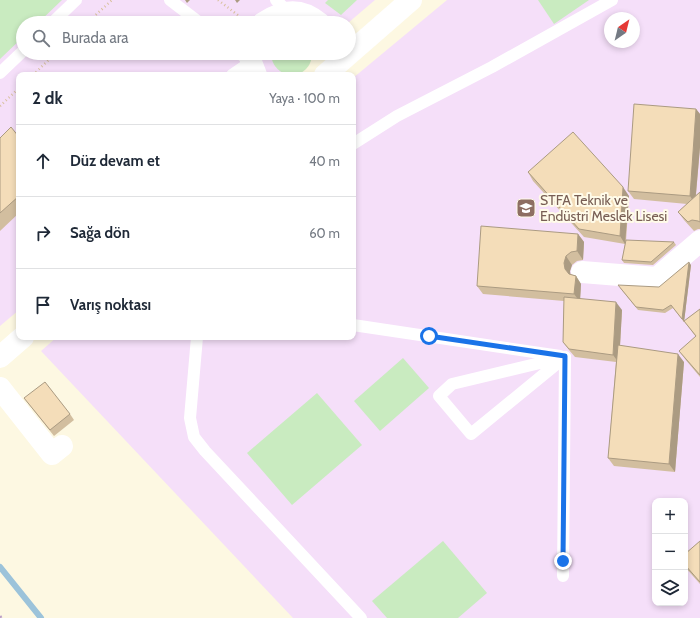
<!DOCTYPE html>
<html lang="tr">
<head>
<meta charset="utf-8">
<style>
	body { margin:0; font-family:Cabin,sans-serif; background:#f2f2f3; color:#1f2937 }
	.controls { position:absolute; right:12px; bottom:12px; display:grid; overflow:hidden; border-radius:8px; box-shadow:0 2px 6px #0003 }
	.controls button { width:36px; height:36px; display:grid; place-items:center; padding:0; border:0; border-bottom:1px solid #e0e1e3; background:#fff; color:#1f2937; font:20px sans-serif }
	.compass { position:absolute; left:604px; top:12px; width:36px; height:36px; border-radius:50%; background:#fff; box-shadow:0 2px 6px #0003; rotate:35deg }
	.stop { position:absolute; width:12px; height:12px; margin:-9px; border:3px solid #1a73e8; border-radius:50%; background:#fff }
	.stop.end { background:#1a73e8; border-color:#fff; box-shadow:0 1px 4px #0008 }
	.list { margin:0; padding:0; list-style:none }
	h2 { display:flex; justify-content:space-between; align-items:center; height:52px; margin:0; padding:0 16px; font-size:17px }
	h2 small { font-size:13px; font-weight:400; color:#747a83 }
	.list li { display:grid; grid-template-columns:26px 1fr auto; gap:12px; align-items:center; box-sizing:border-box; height:72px; padding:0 16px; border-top:1px solid #e0e1e3 }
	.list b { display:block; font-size:15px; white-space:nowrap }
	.list em { font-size:13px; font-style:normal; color:#747a83 }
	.icon { flex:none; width:22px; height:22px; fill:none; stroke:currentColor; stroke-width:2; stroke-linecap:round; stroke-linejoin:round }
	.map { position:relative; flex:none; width:700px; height:618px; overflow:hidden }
	.search { position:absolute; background:#fff; box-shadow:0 2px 6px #0003; left:16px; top:16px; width:340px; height:44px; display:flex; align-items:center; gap:10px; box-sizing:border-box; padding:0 14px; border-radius:22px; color:#747a83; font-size:15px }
	.panel { position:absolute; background:#fff; box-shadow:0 2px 6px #0003; left:16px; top:72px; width:340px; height:268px; border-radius:8px }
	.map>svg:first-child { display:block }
	.education { fill:#f5dff9; fill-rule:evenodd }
	.green { fill:#c9ebc0 }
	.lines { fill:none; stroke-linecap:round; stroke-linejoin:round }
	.stream { stroke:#9cc3da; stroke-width:6 }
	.path { stroke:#d8c09c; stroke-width:2.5; stroke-dasharray:1 3; stroke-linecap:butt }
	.lane { stroke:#fff; stroke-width:12 }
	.street { stroke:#fff; stroke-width:22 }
	.rail { stroke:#bda1c7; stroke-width:3; stroke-dasharray:6 4; stroke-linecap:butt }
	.wall { fill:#d2be9f }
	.shaded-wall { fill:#ab9b82 }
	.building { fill:#f4ddb9; stroke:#ab9b82 }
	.route { stroke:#1a73e8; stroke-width:5 }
	.labels { text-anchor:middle; stroke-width:4; stroke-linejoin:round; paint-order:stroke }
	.education-label { font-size:14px; fill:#785e54; stroke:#fffbe9; text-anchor:start }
</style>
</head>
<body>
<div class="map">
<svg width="700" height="618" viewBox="0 0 700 618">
	<rect width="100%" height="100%" fill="#fdf8e2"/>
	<g class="education">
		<polygon points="0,0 375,0 348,23 23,23 23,53 314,53 289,75 19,75 19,310 0,326"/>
		<path d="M447,0H700V618H293L41,351L57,337H353V78ZM610,18H634V42H610ZM655,501H685V603H655Z"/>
	</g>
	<g class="green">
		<polygon points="0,0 62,0 38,23 23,23 23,37 0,59"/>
		<polygon points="328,0 357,0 341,15 325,3"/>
		<polygon points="538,0 589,0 554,24"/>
		<path d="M271,53H312C312,82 272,82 271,53Z"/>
		<polygon points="403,358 429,388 380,431 354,401"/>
		<polygon points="317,393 362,445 292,505 247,453"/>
		<polygon points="443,541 487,593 458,618 387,618 372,601"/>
	</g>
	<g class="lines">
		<polyline class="stream" points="0,567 41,618"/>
		<g class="path">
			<polyline points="218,0 243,19"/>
			<polyline points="87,23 112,0"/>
			<polyline points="33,75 56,53"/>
			<polyline points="0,106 19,88"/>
		</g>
		<g class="lane">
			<polyline points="170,0 200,23"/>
			<polyline points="276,0 288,12"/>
			<polyline points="52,23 76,0"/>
			<polyline points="0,73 23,51"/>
			<polyline points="232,75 251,62 239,53"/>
			<polyline points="353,144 397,116 492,67 612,0"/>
			<polyline points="353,325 560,356"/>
			<polyline points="197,337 190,418 194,437 205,451 361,618"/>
			<polygon points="565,357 471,434 439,396 452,384"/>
			<polyline points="563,576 565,357"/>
		</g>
		<g class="street">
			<path d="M263,23C282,10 300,7 319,23"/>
			<polyline points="250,53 251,62 256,75"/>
			<polyline points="325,75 411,0"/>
			<polyline points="582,272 657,278 700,241"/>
			<polyline points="0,357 23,337"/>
			<polyline points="0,388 52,454 62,446"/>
		</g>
		<polyline class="rail" points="0,616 1,618"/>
	</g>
	<g class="wall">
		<polygon points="696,109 700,114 700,147 696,195 700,192 700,229 698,229 694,231 684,220 678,212 687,204 634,199 628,191"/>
		<polygon points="19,137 19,213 0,231 0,138"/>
		<polygon points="528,172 629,196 626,241 674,242 676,245 653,265 624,263 622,260 625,244 584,237 533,181"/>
		<polygon points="578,234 584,242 583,260 577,261 572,265 570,271 570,274 576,276 581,284 580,299 622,310 620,346 684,362 675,472 614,466 608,458 616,362 575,357 569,350 563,342 564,301 483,294 477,286"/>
		<polygon points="691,265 684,322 673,308 665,313 638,310 620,288 659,287"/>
		<polygon points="700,309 700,377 685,359 679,351 696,337 684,321"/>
		<polygon points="24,398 70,414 74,420 54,436"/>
		<polygon points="700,541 700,584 685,567 685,554"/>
	</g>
	<g class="shaded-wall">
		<polygon points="185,0 190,0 187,3"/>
		<polygon points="235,0 240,0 237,3"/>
		<polygon points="696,109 700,114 700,147 695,204 690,196"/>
		<polygon points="623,187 629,196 625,244 620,236"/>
		<polygon points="578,234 584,242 583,260 577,251"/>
		<polygon points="566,256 572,265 570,271 571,278 565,269 564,263"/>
		<polygon points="689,262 691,265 684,322 682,319"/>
		<polygon points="576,276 581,284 580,302 574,294"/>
		<polygon points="616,302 622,310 619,363 613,355"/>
		<polygon points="678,354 684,362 675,472 669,464"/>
	</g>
	<g class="building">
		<polygon points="634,104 696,109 690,196 628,191"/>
		<polygon points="11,127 19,137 19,196 0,213 0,138"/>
		<polygon points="573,132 623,187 620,236 579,229 528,172"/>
		<polygon points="700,192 700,222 698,221 692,220 688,222 678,212"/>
		<polygon points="481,226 578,234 577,251 571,252 566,256 564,263 565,269 569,274 576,276 574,294 477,286"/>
		<polygon points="626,240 674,242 651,262 622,260"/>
		<polygon points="689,262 682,319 671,305 663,310 636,307 618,285 659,287"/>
		<polygon points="564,297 616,302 613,355 569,349 563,342"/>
		<polygon points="700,309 700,375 679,351 696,336 684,321"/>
		<polygon points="618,345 678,354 669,464 608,458"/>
		<polygon points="45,382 70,414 50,430 24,398"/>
		<polygon points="700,541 700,582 685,565 685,554"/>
	</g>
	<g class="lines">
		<polyline class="route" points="429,336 565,356 563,561"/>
	</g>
	<defs>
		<g id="school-square" transform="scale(1)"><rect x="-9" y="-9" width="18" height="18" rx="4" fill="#8d6e63" stroke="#fffbe9"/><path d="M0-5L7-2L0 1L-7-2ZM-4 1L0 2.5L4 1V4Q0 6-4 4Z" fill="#fff"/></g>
	</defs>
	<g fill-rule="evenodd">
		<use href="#school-square" x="526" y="208"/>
	</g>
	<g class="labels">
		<g class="education-label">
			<text x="540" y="205">STFA Teknik ve<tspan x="540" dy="16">Endüstri Meslek Lisesi</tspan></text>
		</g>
	</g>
</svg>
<div class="controls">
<button>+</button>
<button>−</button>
<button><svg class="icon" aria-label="layers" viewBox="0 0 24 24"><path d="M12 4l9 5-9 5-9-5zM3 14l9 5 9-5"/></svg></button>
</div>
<svg class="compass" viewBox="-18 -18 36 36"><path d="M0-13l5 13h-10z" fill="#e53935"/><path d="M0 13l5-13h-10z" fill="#747a83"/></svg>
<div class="stop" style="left:429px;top:336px"></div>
<div class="stop end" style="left:563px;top:561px"></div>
<div class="search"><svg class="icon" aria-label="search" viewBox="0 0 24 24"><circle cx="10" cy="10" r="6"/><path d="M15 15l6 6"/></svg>Burada ara</div>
<section class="panel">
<h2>2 dk<small>Yaya · 100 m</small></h2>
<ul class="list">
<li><svg class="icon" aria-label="ahead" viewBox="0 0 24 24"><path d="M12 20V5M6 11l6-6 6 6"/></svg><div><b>Düz devam et</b></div><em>40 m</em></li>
<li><svg class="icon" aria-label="right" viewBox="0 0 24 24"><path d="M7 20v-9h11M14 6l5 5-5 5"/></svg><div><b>Sağa dön</b></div><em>60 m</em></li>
<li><svg class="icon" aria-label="arrive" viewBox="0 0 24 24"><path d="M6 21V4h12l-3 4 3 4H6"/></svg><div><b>Varış noktası</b></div></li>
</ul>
</section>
</div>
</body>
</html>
